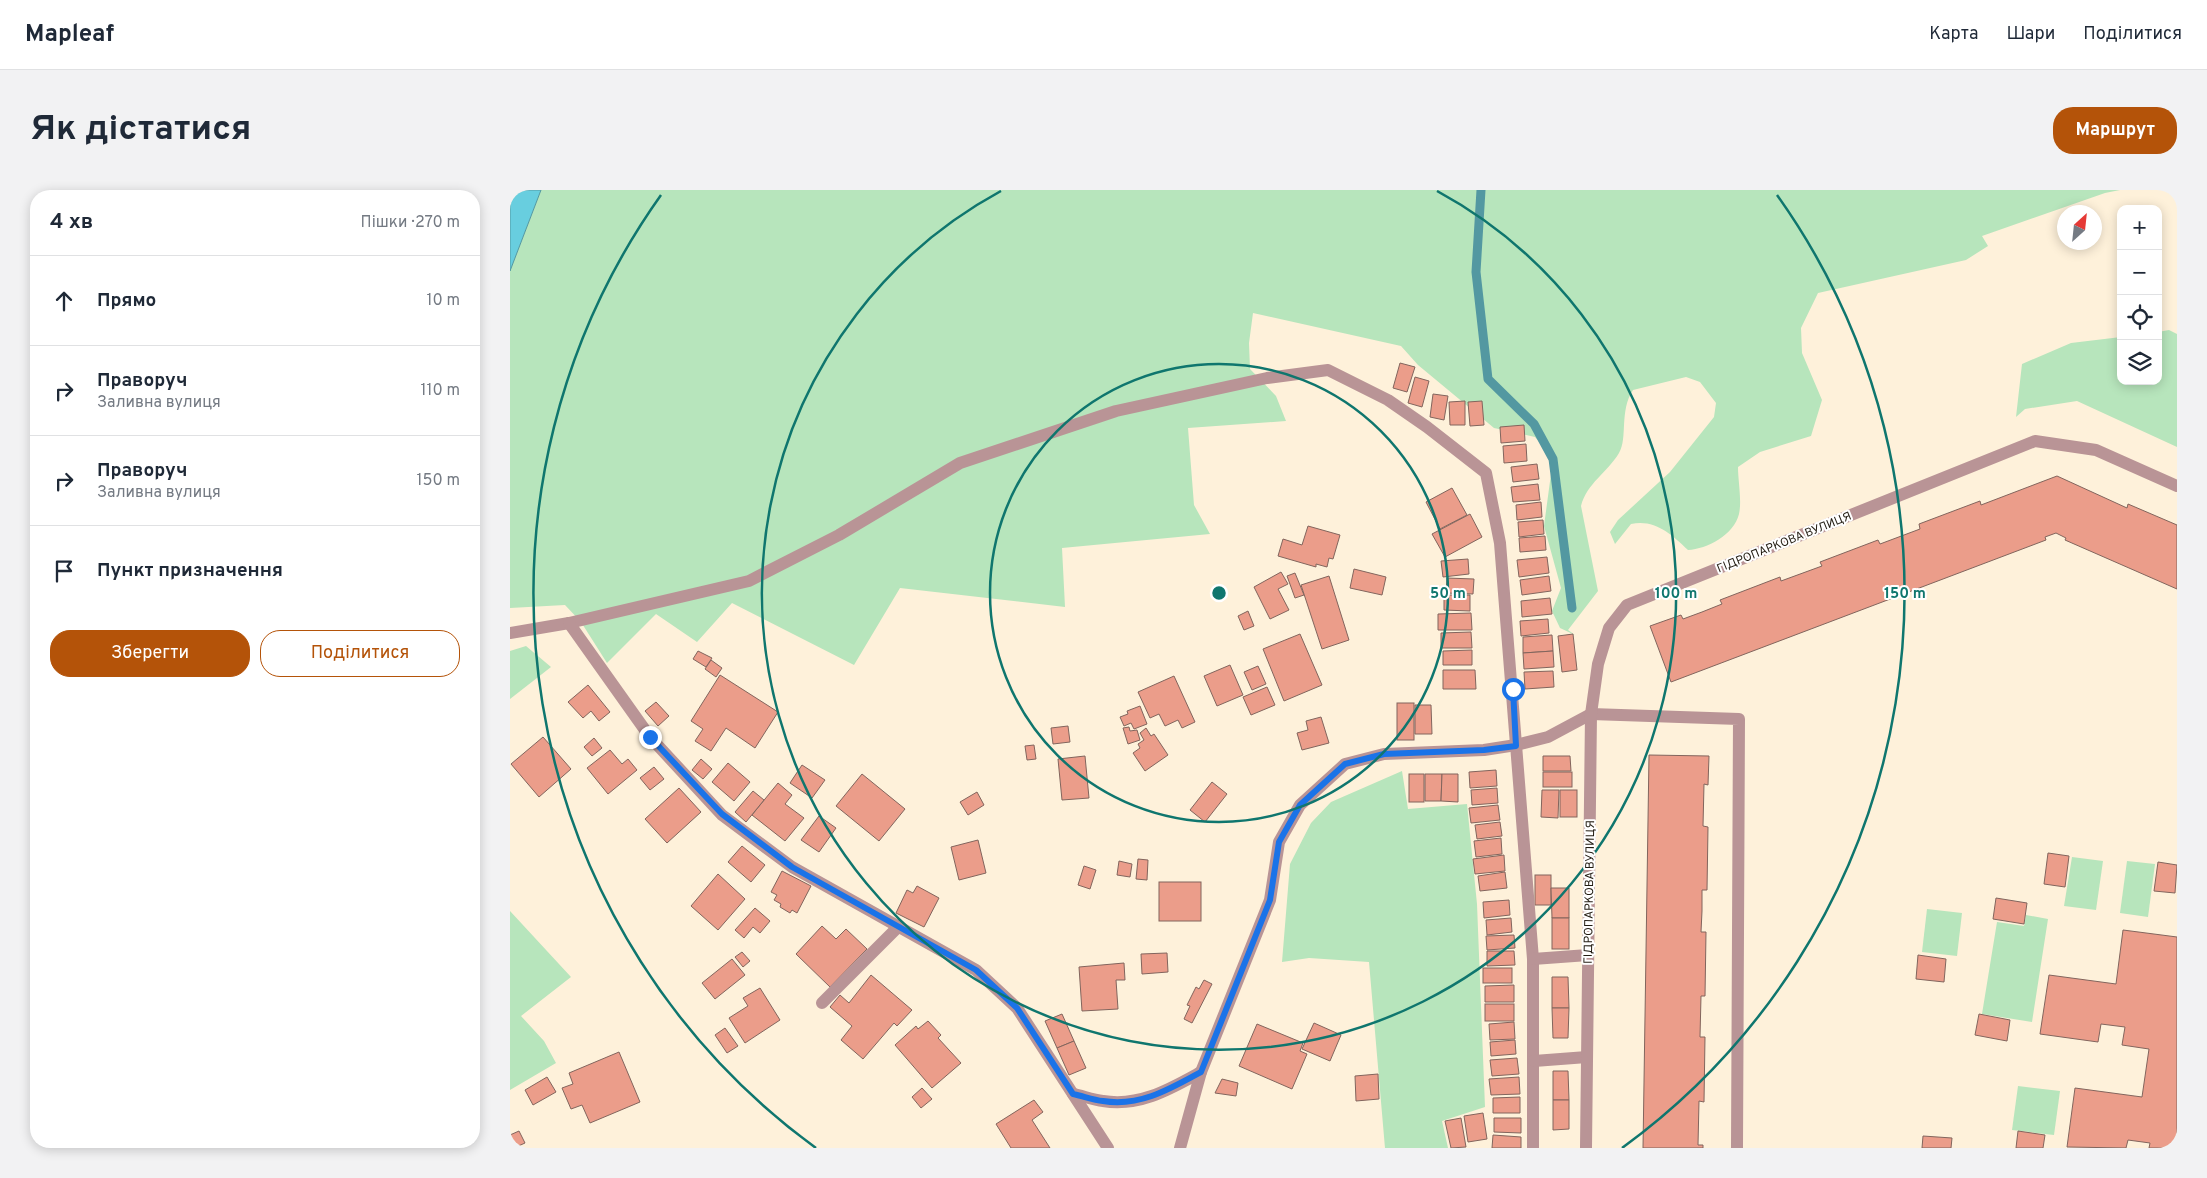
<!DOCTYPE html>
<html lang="uk">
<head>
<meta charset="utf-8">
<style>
	body { margin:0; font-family:Overpass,sans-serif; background:#f2f2f3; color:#1f2937 }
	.controls { position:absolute; right:15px; top:15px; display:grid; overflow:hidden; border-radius:10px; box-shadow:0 2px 12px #0003 }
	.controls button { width:45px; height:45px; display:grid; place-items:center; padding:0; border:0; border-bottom:1px solid #e0e1e3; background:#fff; color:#1f2937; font:25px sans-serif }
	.compass { position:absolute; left:1547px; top:15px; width:45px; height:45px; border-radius:50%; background:#fff; box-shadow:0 2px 12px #0003; rotate:27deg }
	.stop { position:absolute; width:15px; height:15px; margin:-11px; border:4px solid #1a73e8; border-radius:50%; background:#fff }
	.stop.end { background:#1a73e8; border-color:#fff; box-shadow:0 1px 5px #0008 }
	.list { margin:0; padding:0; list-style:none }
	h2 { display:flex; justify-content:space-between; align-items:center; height:65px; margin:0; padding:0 20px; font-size:21px }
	h2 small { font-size:16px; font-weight:400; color:#747a83 }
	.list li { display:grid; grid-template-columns:32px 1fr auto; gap:15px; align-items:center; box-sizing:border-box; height:90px; padding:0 20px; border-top:1px solid #e0e1e3 }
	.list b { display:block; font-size:19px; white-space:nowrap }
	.list p { margin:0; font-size:16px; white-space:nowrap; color:#747a83 }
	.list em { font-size:16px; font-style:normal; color:#747a83 }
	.actions { display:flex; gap:10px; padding:15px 20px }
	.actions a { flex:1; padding:11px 0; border:1px solid #b45309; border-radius:20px; text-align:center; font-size:18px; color:#b45309 }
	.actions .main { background:#b45309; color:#fff }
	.icon { flex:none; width:28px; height:28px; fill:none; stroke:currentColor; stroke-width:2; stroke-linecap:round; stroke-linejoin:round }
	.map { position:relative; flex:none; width:1667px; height:958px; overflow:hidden; border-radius:20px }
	header { display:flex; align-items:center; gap:30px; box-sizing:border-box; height:70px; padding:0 25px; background:#fff; border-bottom:1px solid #e0e1e3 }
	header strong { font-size:24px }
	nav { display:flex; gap:28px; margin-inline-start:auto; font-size:18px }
	.intro { display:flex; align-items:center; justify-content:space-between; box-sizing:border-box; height:120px; padding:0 30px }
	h1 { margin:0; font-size:35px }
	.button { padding:12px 22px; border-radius:20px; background:#b45309; color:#fff; font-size:18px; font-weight:700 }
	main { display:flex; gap:30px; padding:0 30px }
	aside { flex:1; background:#fff; border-radius:20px; box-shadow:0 2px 12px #0003 }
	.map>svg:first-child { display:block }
	.green { fill:#b7e5bc }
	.water { fill:#68cedf; stroke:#5398a1 }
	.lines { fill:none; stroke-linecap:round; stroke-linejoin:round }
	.stream { stroke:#5398a1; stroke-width:9 }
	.building { fill:#eb9d8a; stroke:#82655d }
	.lane { stroke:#b99496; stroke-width:12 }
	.street { stroke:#b99496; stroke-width:12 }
	.route { stroke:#1a73e8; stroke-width:6 }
	.ring { fill:none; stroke:#0f766e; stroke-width:2.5 }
	.labels { text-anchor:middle; stroke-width:4; stroke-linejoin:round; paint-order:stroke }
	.street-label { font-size:12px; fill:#211b11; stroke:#fff }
	.centre { fill:#0f766e; stroke:#fff; stroke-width:2.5 }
	.ring-label { font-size:15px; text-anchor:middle; font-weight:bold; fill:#0f766e; stroke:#fff; stroke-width:4; stroke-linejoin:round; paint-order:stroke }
</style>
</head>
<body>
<header>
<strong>Mapleaf</strong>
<nav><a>Карта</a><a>Шари</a><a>Поділитися</a></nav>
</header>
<div class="intro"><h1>Як дістатися</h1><a class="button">Маршрут</a></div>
<main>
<aside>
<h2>4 хв<small>Пішки · 270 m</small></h2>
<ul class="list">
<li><svg class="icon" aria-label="ahead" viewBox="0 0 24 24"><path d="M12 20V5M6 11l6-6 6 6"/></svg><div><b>Прямо</b></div><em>10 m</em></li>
<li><svg class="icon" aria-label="right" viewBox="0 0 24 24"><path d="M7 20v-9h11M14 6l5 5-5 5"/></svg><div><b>Праворуч</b><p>Заливна вулиця</p></div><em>110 m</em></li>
<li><svg class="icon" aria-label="right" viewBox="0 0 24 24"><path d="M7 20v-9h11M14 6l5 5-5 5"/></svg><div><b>Праворуч</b><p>Заливна вулиця</p></div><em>150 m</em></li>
<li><svg class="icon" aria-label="arrive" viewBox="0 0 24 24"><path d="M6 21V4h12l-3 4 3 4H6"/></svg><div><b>Пункт призначення</b></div></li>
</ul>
<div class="actions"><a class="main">Зберегти</a><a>Поділитися</a></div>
</aside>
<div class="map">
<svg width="1667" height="958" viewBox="0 0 1667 958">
	<rect width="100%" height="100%" fill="#fef1da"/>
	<g class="green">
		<path d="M31,0H1610L1595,3L1472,46L1478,56L1456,70L1308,103L1291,138L1292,163L1312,210L1301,246L1250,262L1228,277C1228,291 1232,310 1229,324C1224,345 1197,359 1178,360C1161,344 1145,329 1121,334L1105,354L1100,342L1108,330L1160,282L1204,227L1206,213L1190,192L1176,187L1123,200C1109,221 1118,248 1109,263C1097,283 1077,293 1071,316L1088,401L1058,440L1065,445L1050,438L1042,421L1051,398L1034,336L1043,269L1025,247L984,238L908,175L891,156L743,123L739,153L740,179L766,206L776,231L678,238L684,315L700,344L552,358L555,417L390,398L344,475L222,413L187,452L146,424L97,473L71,432L55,415L0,418V81Z"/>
		<polygon points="1659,140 1667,144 1667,257 1567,211 1515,219 1506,227 1512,174 1561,153 1611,147 1611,191 1648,191 1648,142"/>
		<polygon points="16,456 41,477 0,509 0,461"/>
		<polygon points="892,581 898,619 957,614 967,714 975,917 932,931 938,958 875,958 859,772 799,768 772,772 780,674 801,633 821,612"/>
		<polygon points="1562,667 1593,671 1586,720 1554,716"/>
		<polygon points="1617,671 1645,674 1638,727 1610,723"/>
		<polygon points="1417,719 1452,723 1447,766 1412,762"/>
		<polygon points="0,721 61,787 11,826 34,851 46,873 0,900"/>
		<polygon points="1516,725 1538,729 1522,832 1472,824 1487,732 1514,736"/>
		<polygon points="1508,896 1550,901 1544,945 1502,940"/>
	</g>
	<polygon class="water" points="0,0 31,0 0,81"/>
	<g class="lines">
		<polyline class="stream" points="971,0 966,82 978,189 1024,234 1043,269 1062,418"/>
	</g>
	<g class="building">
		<polygon points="890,173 905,177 897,202 883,198"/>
		<polygon points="905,187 919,191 912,217 898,213"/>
		<polygon points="923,204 938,206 934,230 920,227"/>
		<polygon points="955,211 955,235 940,235 939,212"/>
		<polygon points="972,211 974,235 960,236 958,212"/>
		<polygon points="1014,235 1015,251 991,253 990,237"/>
		<polygon points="1016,254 1017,271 994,273 993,256"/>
		<polygon points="1027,274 1029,289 1003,292 1001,277"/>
		<polygon points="1547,286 1617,318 1618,314 1667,335 1667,399 1555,350 1556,348 1546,343 1535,347 1536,350 1161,492 1140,436 1171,425 1173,429 1192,422 1212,414 1210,410 1270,387 1271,391 1312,376 1310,372 1368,350 1370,354 1410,339 1409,334 1470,311 1471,315"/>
		<polygon points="1028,294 1030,310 1003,312 1001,297"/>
		<polygon points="942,298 957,325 930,339 916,312"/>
		<polygon points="1031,312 1032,327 1007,330 1006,315"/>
		<polygon points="960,324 972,347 935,367 922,344"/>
		<polygon points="1033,330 1034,344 1009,347 1008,332"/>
		<polygon points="798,336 830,345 823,369 819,368 817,377 806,374 806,377 768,366 773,349 792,355"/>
		<polygon points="1035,346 1036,360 1010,362 1009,348"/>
		<polygon points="1037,367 1039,383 1009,387 1007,370"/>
		<polygon points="958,369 959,384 933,387 931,371"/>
		<polygon points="844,379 876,387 872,405 840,398"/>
		<polygon points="771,382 778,394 768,399 779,420 760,429 744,397"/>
		<polygon points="785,383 794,405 785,408 777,386"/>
		<polygon points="819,386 839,450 812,459 791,395"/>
		<polygon points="1039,386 1041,401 1012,405 1010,390"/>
		<polygon points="937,388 964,389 963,404 936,403"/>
		<polygon points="934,405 960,405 960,421 934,420"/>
		<polygon points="1040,408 1042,424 1012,427 1011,411"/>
		<polygon points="738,421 744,436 734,440 728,426"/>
		<polygon points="961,423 962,440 928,440 928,424"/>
		<polygon points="1038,429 1039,443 1011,446 1010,431"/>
		<polygon points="961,442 962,458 931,458 931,443"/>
		<polygon points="790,444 812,495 774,511 753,459"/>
		<polygon points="1063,444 1067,480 1052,482 1048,446"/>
		<polygon points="1042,445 1043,461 1013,463 1013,447"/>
		<polygon points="962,460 962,475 933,475 933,461"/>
		<polygon points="188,461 202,468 196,477 183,469"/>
		<polygon points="1043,461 1044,477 1014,479 1013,463"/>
		<polygon points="201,470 212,478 206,487 195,479"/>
		<polygon points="720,475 733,505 707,516 694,486"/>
		<polygon points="748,476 756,494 742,500 734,482"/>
		<polygon points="933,480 965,480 966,499 933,499"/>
		<polygon points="1043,481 1044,497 1015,499 1014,482"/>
		<polygon points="210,485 268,522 245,558 216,538 201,561 185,551 193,539 181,531"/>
		<polygon points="664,486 685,532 672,538 668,530 655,536 649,524 640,528 628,502"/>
		<polygon points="78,495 100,522 89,531 81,521 73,528 58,512"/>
		<polygon points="757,497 765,515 741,525 733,507"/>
		<polygon points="146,512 159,526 148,536 135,521"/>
		<rect x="887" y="513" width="17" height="37"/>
		<polygon points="905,515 921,515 922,544 905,544"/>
		<polygon points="630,516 637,534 624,539 621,533 614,536 610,527 618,524 617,521"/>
		<polygon points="811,527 819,553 792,560 787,543 798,540 796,531"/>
		<polygon points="558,536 560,552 543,554 541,538"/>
		<polygon points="619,537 620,541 627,540 630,550 618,554 613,538"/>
		<polygon points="636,538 641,546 644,544 658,565 635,581 623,563 630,558 628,554 634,550 630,543"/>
		<polygon points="33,547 61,579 29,607 1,574"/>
		<polygon points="84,548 92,558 82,566 74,557"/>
		<polygon points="524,555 526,569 517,570 515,556"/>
		<polygon points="100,560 112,574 118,569 127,580 98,604 77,578"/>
		<polygon points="1139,565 1199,566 1198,595 1194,594 1193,636 1198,637 1197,700 1192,700 1192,721 1191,742 1196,742 1195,806 1191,806 1190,847 1195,847 1194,912 1189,911 1188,955 1193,955 1193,958 1133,958"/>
		<polygon points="575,566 579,608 552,610 548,569"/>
		<polygon points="1033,566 1060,566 1061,581 1033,581"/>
		<polygon points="191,569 202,579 193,589 182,580"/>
		<polygon points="218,573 240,592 224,611 202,592"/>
		<polygon points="292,575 315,590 302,608 280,593"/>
		<polygon points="144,577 154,589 140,600 130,588"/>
		<polygon points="986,580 987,596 960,598 959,582"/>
		<rect x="1033" y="582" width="29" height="15"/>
		<polygon points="352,584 395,619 369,651 326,616"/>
		<rect x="899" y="584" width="15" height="28"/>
		<polygon points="915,584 932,584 931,611 915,611"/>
		<polygon points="932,584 948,584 948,612 931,611"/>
		<polygon points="702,592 717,604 695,632 680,620"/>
		<polygon points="268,593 282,605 275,614 294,628 275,651 242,625"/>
		<polygon points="169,598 191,622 157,653 135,629"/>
		<polygon points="987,598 988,613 962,615 961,600"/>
		<polygon points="1032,600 1049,600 1048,628 1031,627"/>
		<rect x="1050" y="600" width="17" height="27"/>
		<polygon points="243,601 254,610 236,632 225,622"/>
		<polygon points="467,602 474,615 458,625 450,612"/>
		<polygon points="988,615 990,630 961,633 959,618"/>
		<polygon points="309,626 326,638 309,662 291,650"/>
		<polygon points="990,632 992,646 967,649 965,635"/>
		<polygon points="991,648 992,664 966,667 964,651"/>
		<polygon points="468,650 476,683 449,690 441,657"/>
		<polygon points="232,656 255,675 241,692 218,672"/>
		<polygon points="1538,663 1559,666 1555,697 1534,694"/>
		<polygon points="994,665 995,681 965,684 963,669"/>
		<polygon points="628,669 638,670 637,690 626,689"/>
		<polygon points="609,671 622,674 620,687 607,685"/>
		<polygon points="1648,672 1667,675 1665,703 1644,701"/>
		<polygon points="574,676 586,680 580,699 568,695"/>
		<polygon points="272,681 301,696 287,723 282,720 280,723 270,717 271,714 264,710 267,705 261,702"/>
		<polygon points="995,682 997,698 970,701 968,686"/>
		<polygon points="208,684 235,709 208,740 181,716"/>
		<rect x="1025" y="685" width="16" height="30"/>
		<rect x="649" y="692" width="42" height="39"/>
		<polygon points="407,696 429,708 414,737 386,723 397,700 403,703"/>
		<polygon points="1041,698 1059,698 1059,728 1042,728"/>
		<polygon points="1486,708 1517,713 1514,734 1483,729"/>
		<polygon points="999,710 1000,725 974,728 973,712"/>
		<polygon points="245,718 260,731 250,743 243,737 234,748 225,740"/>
		<polygon points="1001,728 1002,742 977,745 976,730"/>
		<rect x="1042" y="728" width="17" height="31"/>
		<polygon points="312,736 326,749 336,739 357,759 320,797 286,764"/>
		<polygon points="1613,740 1667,747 1667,958 1639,958 1640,953 1618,950 1616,958 1557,957 1565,898 1632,907 1639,859 1612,855 1615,837 1591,834 1588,852 1530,844 1539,785 1606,794"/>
		<polygon points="1004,745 1005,758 977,760 976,746"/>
		<polygon points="977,761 1004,761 1005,775 977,776"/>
		<polygon points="232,762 240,771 233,777 225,767"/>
		<polygon points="657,763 658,782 632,784 631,764"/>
		<polygon points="1408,765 1436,769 1434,792 1406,789"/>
		<polygon points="222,769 235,785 205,809 192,793"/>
		<polygon points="614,773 615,790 606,790 608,819 572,821 569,777"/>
		<rect x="973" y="778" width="29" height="15"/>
		<polygon points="361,785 402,820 387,836 384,833 353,869 331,850 342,836 320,817 330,805 339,813"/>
		<polygon points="1042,787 1058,787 1059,818 1042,818"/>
		<polygon points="694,790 702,794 682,833 674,829 680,816 677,815 686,797 689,799"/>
		<polygon points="1004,795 1004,812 975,812 975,796"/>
		<polygon points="250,798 270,830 235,853 219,828 238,816 233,808"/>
		<rect x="975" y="814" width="29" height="17"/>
		<polygon points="1042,818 1059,818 1058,848 1043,848"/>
		<polygon points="552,824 564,851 547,858 535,831"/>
		<polygon points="1469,824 1500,830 1497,851 1465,845"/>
		<polygon points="418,831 431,845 428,848 451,873 422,898 385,855 406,836 408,839"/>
		<polygon points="1004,832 1005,849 980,850 979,834"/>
		<polygon points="804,833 831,845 820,871 792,859"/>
		<polygon points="747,834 793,853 790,861 797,864 782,899 729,876"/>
		<polygon points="215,838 228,856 217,863 205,845"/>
		<polygon points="1005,850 1006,864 981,866 980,852"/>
		<polygon points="564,851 576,878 559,885 547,858"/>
		<polygon points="109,862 130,912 80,933 72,915 61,919 52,898 63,894 59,883"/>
		<polygon points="1007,868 1009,884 982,886 980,870"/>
		<polygon points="1043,881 1058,881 1059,910 1043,910"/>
		<polygon points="868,884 869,909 846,911 845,886"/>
		<polygon points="37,887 46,902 23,915 15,900"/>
		<polygon points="1009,887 1010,904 981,905 979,889"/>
		<polygon points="712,889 728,893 726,906 705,903"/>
		<polygon points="412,898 422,909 411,918 402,907"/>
		<polygon points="1010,907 1010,923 983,923 983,908"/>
		<polygon points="524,910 533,922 522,930 540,958 501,958 486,934"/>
		<polygon points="1043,910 1059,910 1059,939 1043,940"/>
		<polygon points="973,923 977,949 958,952 954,926"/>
		<polygon points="951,928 956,957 941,958 935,931"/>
		<polygon points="984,928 1011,928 1011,943 984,942"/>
		<polygon points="9,941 15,953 4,958 0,945"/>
		<polygon points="1508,941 1535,945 1533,958 1506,958"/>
		<polygon points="983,945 1011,947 1011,958 982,958"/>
		<polygon points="1413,946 1442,948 1441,958 1412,958"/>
	</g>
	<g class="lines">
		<g class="lane">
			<polyline points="0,443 59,433 239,391 329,345 450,273 606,221 757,188 818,180 878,210 917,237 976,283 990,353 1023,769 1023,958"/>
			<polyline points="1081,524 1229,529 1227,958"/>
			<polyline points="1023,769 1078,765"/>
			<polyline points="312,813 389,736"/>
			<polyline points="1024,871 1077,867"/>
		</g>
		<g class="street">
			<polyline points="59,433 140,547 212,625 282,677 466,780 507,818 598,958"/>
			<path d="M563,904C573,906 583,910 593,911C630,917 660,899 691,882"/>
			<polyline points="670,958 691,882 760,710 769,652 790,615 835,574 874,564 974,560 1006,555 1038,547 1081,524"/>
			<polyline points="1076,958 1081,524 1088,474 1099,438 1117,415 1525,251 1586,260 1667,296"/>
		</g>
	</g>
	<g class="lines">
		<path class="route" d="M140,547L212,624L282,677L466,780L507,818L563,904C573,906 583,910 593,911C630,917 660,899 691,882L760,710L769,652L790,615L835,574L874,564L974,560L1006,556L1003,499"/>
	</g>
	<g class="ring">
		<circle cx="709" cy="403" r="229"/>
		<path d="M927 1A457 457 0 1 1 491 1"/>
		<path d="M306 958A686 686 0 0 1 151 5M1267 5A686 686 0 0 1 1112 958"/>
	</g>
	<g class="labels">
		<g class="street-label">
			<text transform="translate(1274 352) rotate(-22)" y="4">ГІДРОПАРКОВА ВУЛИЦЯ</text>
			<text transform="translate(1079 702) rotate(-89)" y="4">ГІДРОПАРКОВА ВУЛИЦЯ</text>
		</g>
	</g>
	<circle cx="709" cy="403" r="8" class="centre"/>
	<g class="ring-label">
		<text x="938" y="408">50 m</text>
		<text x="1166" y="408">100 m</text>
		<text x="1395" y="408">150 m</text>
	</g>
</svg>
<div class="controls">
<button>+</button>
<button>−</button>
<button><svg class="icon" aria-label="locate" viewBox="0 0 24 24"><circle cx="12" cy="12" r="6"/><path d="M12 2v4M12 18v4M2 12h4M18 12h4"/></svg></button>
<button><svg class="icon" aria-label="layers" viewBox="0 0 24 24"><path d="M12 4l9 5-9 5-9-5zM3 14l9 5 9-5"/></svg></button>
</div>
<svg class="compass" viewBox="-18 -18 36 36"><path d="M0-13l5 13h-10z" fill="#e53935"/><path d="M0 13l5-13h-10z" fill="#747a83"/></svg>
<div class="stop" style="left:1003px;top:499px"></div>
<div class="stop end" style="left:140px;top:547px"></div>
</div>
</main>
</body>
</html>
